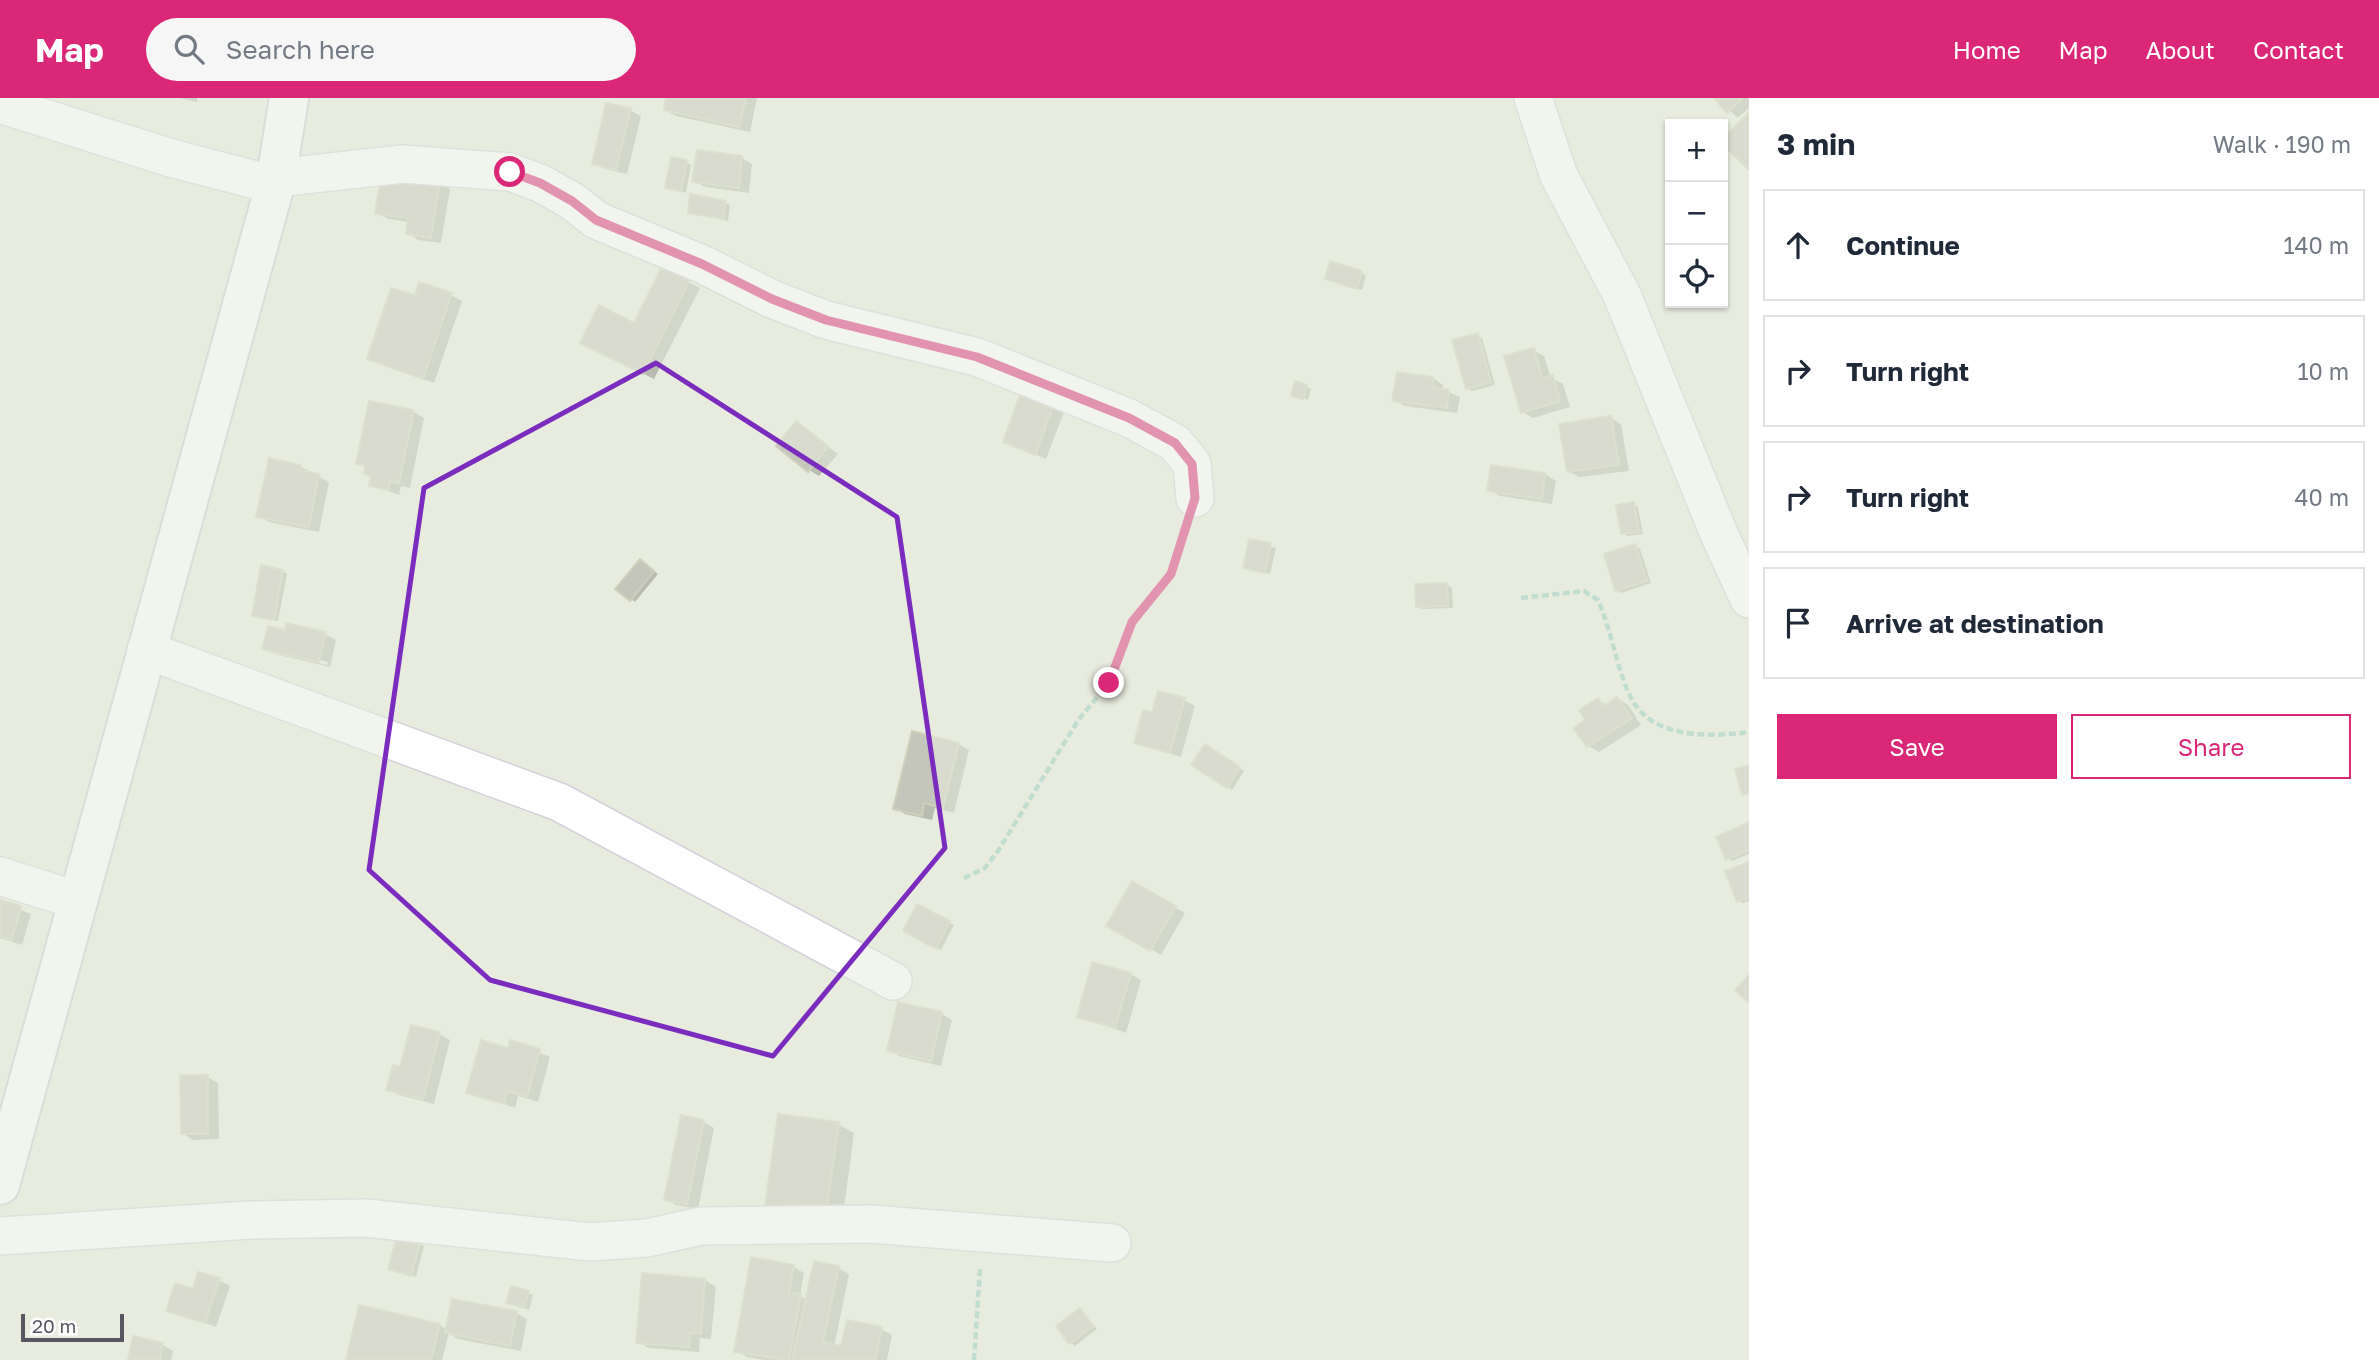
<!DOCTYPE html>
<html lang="en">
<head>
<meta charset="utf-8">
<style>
	body { margin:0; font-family:"Golos Text",sans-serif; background:#f6f6f7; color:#1f2937 }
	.controls { position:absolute; right:21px; top:21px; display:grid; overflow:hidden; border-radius:0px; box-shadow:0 2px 5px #0004 }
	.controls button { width:63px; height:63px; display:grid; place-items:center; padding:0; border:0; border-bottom:2px solid #e0e1e3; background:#fff; color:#1f2937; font:35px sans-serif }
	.scale { position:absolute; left:21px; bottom:18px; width:103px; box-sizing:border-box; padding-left:7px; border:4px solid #585761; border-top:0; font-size:19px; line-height:24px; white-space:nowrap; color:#585761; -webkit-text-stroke:5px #fff; paint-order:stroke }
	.stop { position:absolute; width:21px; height:21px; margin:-16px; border:5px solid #db2777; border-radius:50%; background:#fff }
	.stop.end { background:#db2777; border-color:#fff; box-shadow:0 2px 7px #0008 }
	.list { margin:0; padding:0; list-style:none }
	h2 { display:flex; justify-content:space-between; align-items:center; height:91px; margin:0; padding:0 28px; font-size:30px }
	h2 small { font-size:23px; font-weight:400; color:#747a83 }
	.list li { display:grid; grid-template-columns:46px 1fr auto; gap:21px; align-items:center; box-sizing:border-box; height:112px; margin:0 14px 14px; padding:0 14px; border:2px solid #e0e1e3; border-radius:0px }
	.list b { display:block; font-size:26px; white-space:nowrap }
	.list em { font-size:23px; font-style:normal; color:#747a83 }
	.actions { display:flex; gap:14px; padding:21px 28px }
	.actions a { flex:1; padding:16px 0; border:2px solid #db2777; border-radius:0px; text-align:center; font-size:24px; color:#db2777 }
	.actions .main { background:#db2777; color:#fff }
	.icon { flex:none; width:38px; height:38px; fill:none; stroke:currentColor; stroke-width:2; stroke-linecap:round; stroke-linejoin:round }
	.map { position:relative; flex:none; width:1749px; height:1262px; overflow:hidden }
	header { display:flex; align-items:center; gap:42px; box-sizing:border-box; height:98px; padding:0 35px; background:#db2777; color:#fff }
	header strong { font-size:33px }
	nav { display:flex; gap:38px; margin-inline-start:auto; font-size:24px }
	.search { width:490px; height:63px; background:#f6f6f7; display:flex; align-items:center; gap:18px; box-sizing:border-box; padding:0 24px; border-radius:38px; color:#747a83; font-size:26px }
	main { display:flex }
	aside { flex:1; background:#fff }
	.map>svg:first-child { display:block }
	.shadow { fill:#0003; fill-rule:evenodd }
	.building { fill:#c5c6bb; stroke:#cdd1bc; stroke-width:2 }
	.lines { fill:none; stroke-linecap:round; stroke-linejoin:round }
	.street-casing { stroke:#d3d1da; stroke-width:40 }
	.secondary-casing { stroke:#cbc9d4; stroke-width:42 }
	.path { stroke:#92c9bd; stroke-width:4.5; stroke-dasharray:7 3.5; stroke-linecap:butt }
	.street { stroke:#fff; stroke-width:37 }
	.secondary { stroke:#fff; stroke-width:38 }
	.route { stroke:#db2777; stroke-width:9 }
	.marked { fill:none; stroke:#7b2cbf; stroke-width:5; stroke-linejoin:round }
</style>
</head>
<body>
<header>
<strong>Map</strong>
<div class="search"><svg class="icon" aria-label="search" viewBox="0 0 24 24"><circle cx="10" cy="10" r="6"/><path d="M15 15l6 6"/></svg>Search here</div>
<nav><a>Home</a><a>Map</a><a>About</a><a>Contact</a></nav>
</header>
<main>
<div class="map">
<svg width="1749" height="1262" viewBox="0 0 1749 1262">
	<rect width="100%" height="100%" fill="#e8ecde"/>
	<g class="shadow">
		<polygon points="180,0 197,0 197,4"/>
		<polygon points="668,0 757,0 750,34 676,18 666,12"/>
		<polygon points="1716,0 1749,0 1749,10 1738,20"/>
		<polygon points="630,12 641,18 627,76 605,71 594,65"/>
		<polygon points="742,60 752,66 749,95 705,89 694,83"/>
		<polygon points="687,64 691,67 686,95 667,89"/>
		<polygon points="439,85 450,91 441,145 418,142 408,135 409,124 388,121 377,115"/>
		<polygon points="725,105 730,107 728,123 690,114"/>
		<polygon points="1332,166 1366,177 1362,192 1332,183"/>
		<polygon points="663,171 700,190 654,281 593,251 635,227"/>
		<polygon points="451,197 462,203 434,285 369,261 416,199"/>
		<polygon points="1477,237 1482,240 1495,287 1472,293 1467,290"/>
		<polygon points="1533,252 1544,258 1551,280 1563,286 1570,309 1533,320 1522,314"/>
		<polygon points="1433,280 1443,287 1443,292 1460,299 1457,315 1405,308 1394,302"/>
		<polygon points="1296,285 1311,291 1308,302 1293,297"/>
		<polygon points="370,305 414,314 424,320 410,390 401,388 399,397 371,387 373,379 366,375 367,369 358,365"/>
		<polygon points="1054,308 1064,314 1046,361 1005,343"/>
		<polygon points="1611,320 1621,326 1629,373 1579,379 1568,373"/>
		<polygon points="796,325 838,356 819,378 809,372"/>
		<polygon points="299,368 329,384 319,434 269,424 258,418"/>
		<polygon points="1492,369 1545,376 1556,383 1552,406 1500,398 1489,392"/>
		<polygon points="1633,406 1638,409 1643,436 1628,438 1623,435"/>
		<polygon points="1251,443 1276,450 1270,476 1245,470"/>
		<polygon points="1635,448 1640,451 1651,485 1621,495 1616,492"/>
		<polygon points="645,466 658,476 635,504 631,501"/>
		<polygon points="283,473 287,476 278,523 254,517"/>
		<polygon points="1447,487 1452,490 1453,510 1422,511 1417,508"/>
		<path d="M287,534L325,536L336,542L330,569L275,556L264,550ZM274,552L328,564L327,567L274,555Z"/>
		<polygon points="1618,601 1628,607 1641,627 1599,654 1588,648 1588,622 1599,602 1608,607"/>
		<polygon points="1184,602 1195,608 1181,659 1136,644 1153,616"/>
		<polygon points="958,646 969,652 954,715 935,710 932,722 905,716 895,710"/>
		<polygon points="1205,649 1244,673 1232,692 1194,667"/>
		<polygon points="1749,726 1749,756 1732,763 1727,760"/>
		<polygon points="1749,766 1749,803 1743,805 1738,802"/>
		<polygon points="1132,785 1185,815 1161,857 1108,827"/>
		<polygon points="0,804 31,816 22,847 0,840"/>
		<polygon points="918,808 954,827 941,852 905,832"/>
		<polygon points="1130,876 1141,882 1126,935 1079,918"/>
		<polygon points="899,906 942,916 952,922 941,968 899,958 889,952"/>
		<polygon points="439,936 450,942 434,1006 399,997 388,991 402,971"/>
		<polygon points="511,944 550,959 538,1004 518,998 515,1010 468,994 510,952"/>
		<polygon points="207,979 218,985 219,1041 193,1042 182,1035"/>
		<polygon points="682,1019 704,1024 714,1030 698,1111 676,1107 666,1101"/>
		<polygon points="838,1026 854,1035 842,1125 783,1116 767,1107"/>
		<polygon points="419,1146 424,1148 416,1179 390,1170"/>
		<polygon points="753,1161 794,1169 804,1175 800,1198 807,1202 838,1170 849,1176 834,1249 843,1251 881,1231 892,1237 887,1262 764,1262 747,1259 736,1253"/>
		<polygon points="219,1182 230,1188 216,1229 168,1212 194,1193"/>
		<polygon points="705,1182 716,1189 711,1241 700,1240 699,1254 649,1250 638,1244"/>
		<polygon points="528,1195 533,1197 529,1212 508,1204"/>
		<polygon points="1080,1212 1097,1231 1075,1248 1071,1245"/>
		<polygon points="516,1215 527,1221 521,1253 458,1241 449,1235 442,1262 347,1262 439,1227 448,1232"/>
		<polygon points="135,1241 163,1247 173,1253 171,1262 130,1262"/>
	</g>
	<g class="building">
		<polygon points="666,0 746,0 739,29 664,12"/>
		<polygon points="1714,0 1743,0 1727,15"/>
		<polygon points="606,5 631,10 616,72 592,66"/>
		<polygon points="1749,14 1749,72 1723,47 1723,41"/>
		<polygon points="697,52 742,58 739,90 692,84"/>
		<polygon points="671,59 687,62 681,93 665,90"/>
		<polygon points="394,76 440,83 431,140 406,136 408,120 375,116 380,84 392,86"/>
		<polygon points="690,96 726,103 723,121 688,115"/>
		<polygon points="1330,163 1362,173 1357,191 1325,181"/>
		<polygon points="662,169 690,182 643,276 580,245 599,207 634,225"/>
		<polygon points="419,184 452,195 423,281 367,261 391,190 415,197"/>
		<polygon points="1478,235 1491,284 1466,291 1452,242"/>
		<polygon points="1534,250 1542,280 1553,277 1560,303 1521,315 1504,258"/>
		<polygon points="1397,274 1433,279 1432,289 1449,292 1447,310 1392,303"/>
		<polygon points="1295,283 1307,287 1303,301 1291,298"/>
		<polygon points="1021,294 1054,306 1035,357 1003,344"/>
		<polygon points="369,303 414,312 399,385 390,383 388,392 369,388 371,378 364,376 365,367 356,366"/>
		<polygon points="1611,318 1619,367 1567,374 1559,326"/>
		<polygon points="796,323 828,348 808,374 776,348"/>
		<polygon points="269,360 300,367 299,372 319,376 309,429 256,419"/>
		<polygon points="1491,367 1545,375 1542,401 1487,393"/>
		<polygon points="1634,404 1639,434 1621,436 1616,407"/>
		<polygon points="1249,441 1271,445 1265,475 1243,470"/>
		<polygon points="1635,446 1647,483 1615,493 1604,456"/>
		<polygon points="640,461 654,473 630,503 615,491"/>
		<polygon points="261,467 283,472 274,522 252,518"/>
		<polygon points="1447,485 1448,508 1416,509 1415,486"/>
		<polygon points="286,525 326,534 319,564 262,551 268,528 285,532"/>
		<polygon points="1158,593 1185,600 1170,655 1134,645 1143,612 1152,614"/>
		<polygon points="1617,599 1632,620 1587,649 1573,630 1585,622 1579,612 1598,600 1604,608"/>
		<polygon points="912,633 959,645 943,710 924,705 922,718 893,711"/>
		<polygon points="1205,646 1240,669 1227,690 1191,667"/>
		<polygon points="1749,667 1749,695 1742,697 1735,671"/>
		<polygon points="1749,724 1749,752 1726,762 1716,739"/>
		<polygon points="1749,764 1749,799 1737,804 1725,773"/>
		<polygon points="1132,783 1176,808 1150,853 1106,828"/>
		<polygon points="0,802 21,808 12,842 0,838"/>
		<polygon points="917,806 950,823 936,851 903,833"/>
		<polygon points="1092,864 1131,875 1115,930 1077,919"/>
		<polygon points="1749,877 1749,905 1735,892"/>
		<polygon points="898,904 942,914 931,963 887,953"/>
		<polygon points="411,927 440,934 423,1001 386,992 393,967 400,969"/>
		<polygon points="481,942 508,950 510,942 540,951 527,999 507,993 504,1006 466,995"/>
		<polygon points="180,977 208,977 208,1036 181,1036"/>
		<polygon points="778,1016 839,1024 826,1116 765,1108"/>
		<polygon points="681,1017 704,1022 687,1106 664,1102"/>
		<polygon points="397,1138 420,1144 411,1178 388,1171"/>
		<polygon points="751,1159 794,1167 789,1195 801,1196 789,1262 734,1254"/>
		<polygon points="814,1163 839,1168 823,1244 841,1248 847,1222 882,1229 875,1262 792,1262"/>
		<polygon points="198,1174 220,1180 205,1225 166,1213 175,1185 193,1191"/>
		<polygon points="642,1175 705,1181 701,1236 690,1235 689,1249 636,1245"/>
		<polygon points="511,1188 529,1193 524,1210 506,1205"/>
		<polygon points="452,1201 517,1213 510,1248 445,1235"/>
		<polygon points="359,1207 440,1226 431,1262 346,1262"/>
		<polygon points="1080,1210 1093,1228 1069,1246 1056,1228"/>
		<polygon points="133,1238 163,1245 160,1262 128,1262"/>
	</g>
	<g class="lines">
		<g class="street-casing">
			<g id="street">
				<polyline points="1533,0 1559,78 1622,197 1719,436 1749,501"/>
				<polyline points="0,6 171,60 275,87"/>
				<polyline points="276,80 403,66 510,74 540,85 572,103 596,122 702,166 772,201 826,222 977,259 1129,320 1175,345 1192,366 1195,400"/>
				<polyline points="146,552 559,704 893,883"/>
				<polyline points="0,778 76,802"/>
				<polyline points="0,1138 250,1122 366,1120 590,1144 647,1140 701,1128 871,1126 1112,1145"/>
			</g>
		</g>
		<g class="secondary-casing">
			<polyline id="secondary" points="0,1087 275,87 289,0"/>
		</g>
		<g class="path">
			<path d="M1521,500L1584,493L1598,502C1612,533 1618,579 1634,605C1657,641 1712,639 1749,634"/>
			<polyline points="964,780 985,770 998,753 1079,621 1109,585 1132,524 1171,476 1185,434"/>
			<polyline points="974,1262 980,1170"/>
		</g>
		<use href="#street" class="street"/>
		<use href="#secondary" class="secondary"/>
	</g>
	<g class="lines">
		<polyline class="route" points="510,74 540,85 572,103 596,122 702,166 772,201 826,222 977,259 1129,320 1175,345 1192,366 1195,400 1171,476 1132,524 1109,585"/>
	</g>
	<path d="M0 0H1749V1262H0ZM656,265L897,419L945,750L773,958L490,882L369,772L424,390Z" fill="#e8ecde" fill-opacity=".55" fill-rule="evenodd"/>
	<path class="marked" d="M656,265L897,419L945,750L773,958L490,882L369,772L424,390Z"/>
</svg>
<div class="controls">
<button>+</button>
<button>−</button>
<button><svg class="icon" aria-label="locate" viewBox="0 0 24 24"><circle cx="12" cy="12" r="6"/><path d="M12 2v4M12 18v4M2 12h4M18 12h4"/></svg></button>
</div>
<div class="scale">20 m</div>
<div class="stop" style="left:510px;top:74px"></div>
<div class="stop end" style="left:1109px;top:585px"></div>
</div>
<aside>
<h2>3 min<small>Walk · 190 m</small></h2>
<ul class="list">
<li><svg class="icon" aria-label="ahead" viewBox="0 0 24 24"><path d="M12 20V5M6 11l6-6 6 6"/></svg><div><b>Continue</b></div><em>140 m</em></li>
<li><svg class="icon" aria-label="right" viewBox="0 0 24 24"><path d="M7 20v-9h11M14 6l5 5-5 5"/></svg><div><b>Turn right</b></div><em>10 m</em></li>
<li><svg class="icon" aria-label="right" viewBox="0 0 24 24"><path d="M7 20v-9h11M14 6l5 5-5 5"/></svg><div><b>Turn right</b></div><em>40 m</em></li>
<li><svg class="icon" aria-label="arrive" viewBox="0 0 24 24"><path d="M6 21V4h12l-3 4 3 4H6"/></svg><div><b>Arrive at destination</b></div></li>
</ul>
<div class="actions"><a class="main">Save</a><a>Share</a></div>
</aside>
</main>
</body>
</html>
